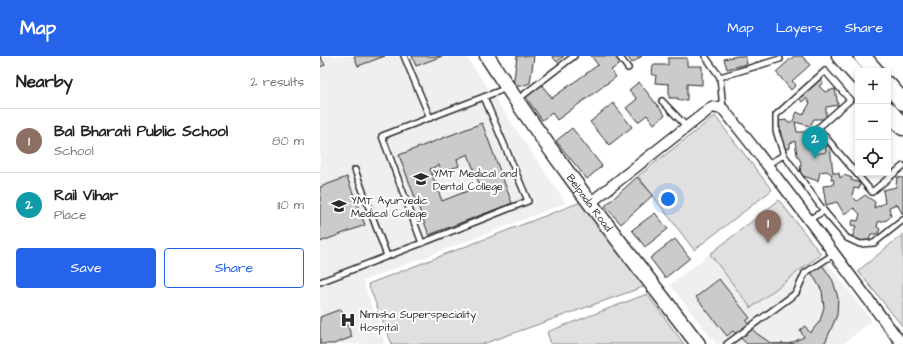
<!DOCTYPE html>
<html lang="en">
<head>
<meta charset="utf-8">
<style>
	body { margin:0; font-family:"Architects Daughter",sans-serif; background:#f2f2f2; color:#202124 }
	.controls { position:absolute; right:12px; top:12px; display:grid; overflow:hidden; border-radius:4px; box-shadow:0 2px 6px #0003 }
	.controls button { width:36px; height:36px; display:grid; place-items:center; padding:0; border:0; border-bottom:1px solid #e0e0e0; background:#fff; color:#202124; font:20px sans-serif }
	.you { position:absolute; left:348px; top:143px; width:14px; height:14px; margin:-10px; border:3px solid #fff; border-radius:50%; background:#1a73e8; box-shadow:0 0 0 6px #1a73e833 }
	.badge { display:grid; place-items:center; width:26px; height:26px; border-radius:50%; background:#2563eb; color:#fff; font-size:13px; font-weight:700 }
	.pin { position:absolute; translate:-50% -33px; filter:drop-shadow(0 1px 2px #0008) }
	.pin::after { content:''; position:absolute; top:21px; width:14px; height:12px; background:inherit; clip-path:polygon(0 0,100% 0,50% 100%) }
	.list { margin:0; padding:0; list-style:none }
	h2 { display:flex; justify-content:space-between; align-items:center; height:52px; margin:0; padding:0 16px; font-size:17px }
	h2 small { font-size:13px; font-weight:400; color:#757577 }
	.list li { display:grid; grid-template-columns:26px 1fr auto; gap:12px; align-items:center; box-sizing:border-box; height:64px; padding:0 16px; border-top:1px solid #e0e0e0 }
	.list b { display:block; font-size:15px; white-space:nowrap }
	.list p { margin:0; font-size:13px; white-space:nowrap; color:#757577 }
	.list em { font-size:13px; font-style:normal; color:#757577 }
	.actions { display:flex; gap:8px; padding:12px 16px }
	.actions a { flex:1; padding:9px 0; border:1px solid #2563eb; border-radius:4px; text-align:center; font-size:14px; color:#2563eb }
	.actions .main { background:#2563eb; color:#fff }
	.icon { flex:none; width:22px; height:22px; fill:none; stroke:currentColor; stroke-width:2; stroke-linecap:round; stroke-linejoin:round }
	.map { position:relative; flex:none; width:583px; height:288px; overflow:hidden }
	header { display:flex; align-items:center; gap:24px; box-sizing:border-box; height:56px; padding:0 20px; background:#2563eb; color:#fff }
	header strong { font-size:19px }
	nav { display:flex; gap:22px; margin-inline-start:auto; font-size:14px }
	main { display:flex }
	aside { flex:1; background:#fff }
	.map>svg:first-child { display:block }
	.built { fill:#efefef }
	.green { fill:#e0e0e0; stroke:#868686 }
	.building { fill:#cbcbcb; stroke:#2b2b2b; fill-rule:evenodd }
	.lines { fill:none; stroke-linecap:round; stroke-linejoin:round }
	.lane-casing { stroke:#2b2b2b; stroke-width:8 }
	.street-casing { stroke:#2b2b2b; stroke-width:13 }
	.secondary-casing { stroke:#2b2b2b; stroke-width:17 }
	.primary-casing { stroke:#2b2b2b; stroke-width:19 }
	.lane { stroke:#fff; stroke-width:5 }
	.street { stroke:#fff; stroke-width:10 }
	.secondary { stroke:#fff; stroke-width:14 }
	.primary { stroke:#fff; stroke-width:16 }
	.labels { text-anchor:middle; stroke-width:4; stroke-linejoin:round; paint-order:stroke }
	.poi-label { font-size:11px; fill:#2b2b2b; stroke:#fff; text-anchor:start }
	.street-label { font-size:11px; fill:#2b2b2b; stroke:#fff }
</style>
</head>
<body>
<header>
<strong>Map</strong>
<nav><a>Map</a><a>Layers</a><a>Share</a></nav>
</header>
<main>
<aside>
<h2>Nearby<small>2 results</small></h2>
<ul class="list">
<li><span class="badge" style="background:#8d6e63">1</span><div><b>Bal Bharati Public School</b><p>School</p></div><em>80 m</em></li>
<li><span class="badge" style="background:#0f9aa8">2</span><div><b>Rail Vihar</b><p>Place</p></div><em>110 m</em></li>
</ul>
<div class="actions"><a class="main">Save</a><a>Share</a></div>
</aside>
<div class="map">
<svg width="583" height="288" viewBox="0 0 583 288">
	<rect width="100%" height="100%" fill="#fff"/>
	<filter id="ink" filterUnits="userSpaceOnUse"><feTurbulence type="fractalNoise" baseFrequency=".025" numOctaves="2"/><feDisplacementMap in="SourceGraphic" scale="8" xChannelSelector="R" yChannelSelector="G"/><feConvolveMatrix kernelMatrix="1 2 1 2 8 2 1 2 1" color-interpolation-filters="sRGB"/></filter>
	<g filter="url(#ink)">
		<g class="built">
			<polygon points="0,0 146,0 246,147 43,225 65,288 0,288"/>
			<polygon points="459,144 552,265 523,288 396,288 350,229"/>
		</g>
		<g class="green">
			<polygon points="395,60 452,134 374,194 318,120"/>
			<polygon points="459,144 501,198 431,252 390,198"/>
			<polygon points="261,146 326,230 163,288 72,288 48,228"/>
			<polygon points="583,178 583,271 538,215"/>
			<polygon points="327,238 364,288 231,288 227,276"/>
		</g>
		<g class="building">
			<polygon points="0,0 5,9 0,11"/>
			<polygon points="34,0 65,0 38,10"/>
			<polygon points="92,0 122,0 96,10"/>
			<polygon points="197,0 214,0 210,27 202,30 193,30"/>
			<polygon points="232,0 244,0 237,6"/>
			<polygon points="271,0 296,0 301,7 291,14 296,21 237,64 232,57 222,64 205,40 221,28 232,42 278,9"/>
			<polygon points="307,0 322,0 312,7"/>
			<polygon points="417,0 425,0 427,8 407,13 404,3"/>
			<polygon points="474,0 482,0 490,9 472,25 476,29 471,34 456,16"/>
			<polygon points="348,2 367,2 367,10 382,10 382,29 367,28 367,44 358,44 358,42 349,42 349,28 335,27 336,19 332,19 333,9 348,9"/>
			<polygon points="500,21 503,27 499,30 505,36 515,33 518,49 506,51 506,63 494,63 490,70 475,66 477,76 493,76 497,82 491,92 495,98 506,96 505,90 510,90 513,117 519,117 520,122 524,119 532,122 531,124 540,127 539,133 534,132 532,140 537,145 545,139 555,146 554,152 565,147 563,134 576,131 577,121 583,122 583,159 577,148 569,151 571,160 567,164 558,166 557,171 560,173 558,178 551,178 548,187 532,182 536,170 531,169 533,164 538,165 540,158 534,152 524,158 517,146 506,149 503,130 513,129 514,124 511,123 512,119 507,115 500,116 498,125 480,119 481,106 477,99 475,85 470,87 470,92 463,93 459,65 466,64 468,67 473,65 477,56 483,59 490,47 486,42 482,46 478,40"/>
			<polygon points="319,26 345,59 334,68 327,59 318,66 306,52 317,43 309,34"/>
			<polygon points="293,47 312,71 289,89 270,66"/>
			<path d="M162,67L192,147L109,179L79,99ZM148,98L160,130L122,145L110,113L119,109L122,116L139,110L137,103Z"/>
			<polygon points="252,72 282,110 267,123 236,85"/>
			<polygon points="27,121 45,169 0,186 0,131"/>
			<polygon points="317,121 333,139 301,168 285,150"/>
			<polygon points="335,157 348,173 325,191 312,174"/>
			<polygon points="355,183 370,202 345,222 330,202"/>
			<polygon points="501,207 513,225 518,242 517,259 506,285 502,288 427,288 413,275 407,280 376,241 399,223 430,262 426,265 436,277 452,288 469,288 484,281 480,274 485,270 490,277 500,265 504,251 502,235 491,216"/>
			<polygon points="21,253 32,281 14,288 0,288 0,261"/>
		</g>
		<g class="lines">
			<g class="lane-casing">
				<g id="lane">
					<polyline points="84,0 110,62"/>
					<polyline points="299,0 308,12"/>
					<polyline points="385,0 400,21 403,53"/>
					<polyline points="400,21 460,3"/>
					<polyline points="197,44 254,0"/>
					<polyline points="342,45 367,71"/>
					<polyline points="448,108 464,99"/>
					<polyline points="583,110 552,136 498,72 530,44 505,15 456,59 456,75 464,99 504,155 527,182 540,188 554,187 583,164"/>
					<polyline points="35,114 67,200"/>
					<polyline points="488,164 504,155"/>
					<polyline points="102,187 208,145 164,41"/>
					<polyline points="0,226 102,187 62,80 187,32"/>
					<polyline points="407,288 476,237 485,217 514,198"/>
				</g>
			</g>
			<g class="street-casing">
				<path id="street" d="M270,147L392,51L403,53C465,129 522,210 582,288"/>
			</g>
			<g class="secondary-casing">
				<g id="secondary">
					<path id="s1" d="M167,0C231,100 306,194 378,288"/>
				</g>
			</g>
			<g class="primary-casing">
				<g id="primary">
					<polyline points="520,0 538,20"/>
					<polyline points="542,0 555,15"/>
					<polyline points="568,29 583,46"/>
					<polyline points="568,54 583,71"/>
				</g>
			</g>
			<use href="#lane" class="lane"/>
			<use href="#street" class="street"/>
			<use href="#secondary" class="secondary"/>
			<use href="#primary" class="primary"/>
		</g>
	</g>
	<defs>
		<g id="university-bare" transform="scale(1.2)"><path d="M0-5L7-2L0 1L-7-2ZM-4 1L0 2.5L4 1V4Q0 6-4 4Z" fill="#2b2b2b" stroke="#fff" stroke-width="2.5" paint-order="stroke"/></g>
		<g id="hospital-bare" transform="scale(1.2)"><path d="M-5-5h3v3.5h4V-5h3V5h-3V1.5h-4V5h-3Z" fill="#2b2b2b" stroke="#fff" stroke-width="2.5" paint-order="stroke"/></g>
	</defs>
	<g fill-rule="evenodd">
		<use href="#university-bare" x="101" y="123"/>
		<use href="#university-bare" x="19" y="150"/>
		<use href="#hospital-bare" x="28" y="264"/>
	</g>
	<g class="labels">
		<g class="poi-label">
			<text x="113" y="121">YMT Medical and<tspan x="113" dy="13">Dental College</tspan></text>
			<text x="31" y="148">YMT Ayurvedic<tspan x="31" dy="13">Medical College</tspan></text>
			<text x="40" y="262">Nimisha Superspeciality<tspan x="40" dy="13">Hospital</tspan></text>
		</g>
		<g class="street-label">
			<text dy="4" stroke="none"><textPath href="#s1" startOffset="179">Belpada Road</textPath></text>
		</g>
	</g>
</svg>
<div class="controls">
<button>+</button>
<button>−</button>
<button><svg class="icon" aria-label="locate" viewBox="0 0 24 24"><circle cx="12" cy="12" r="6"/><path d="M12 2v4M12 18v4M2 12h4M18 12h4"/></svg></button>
</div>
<div class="you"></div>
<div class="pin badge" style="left:448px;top:187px;background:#8d6e63">1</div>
<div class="pin badge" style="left:495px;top:103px;background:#0f9aa8">2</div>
</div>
</main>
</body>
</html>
